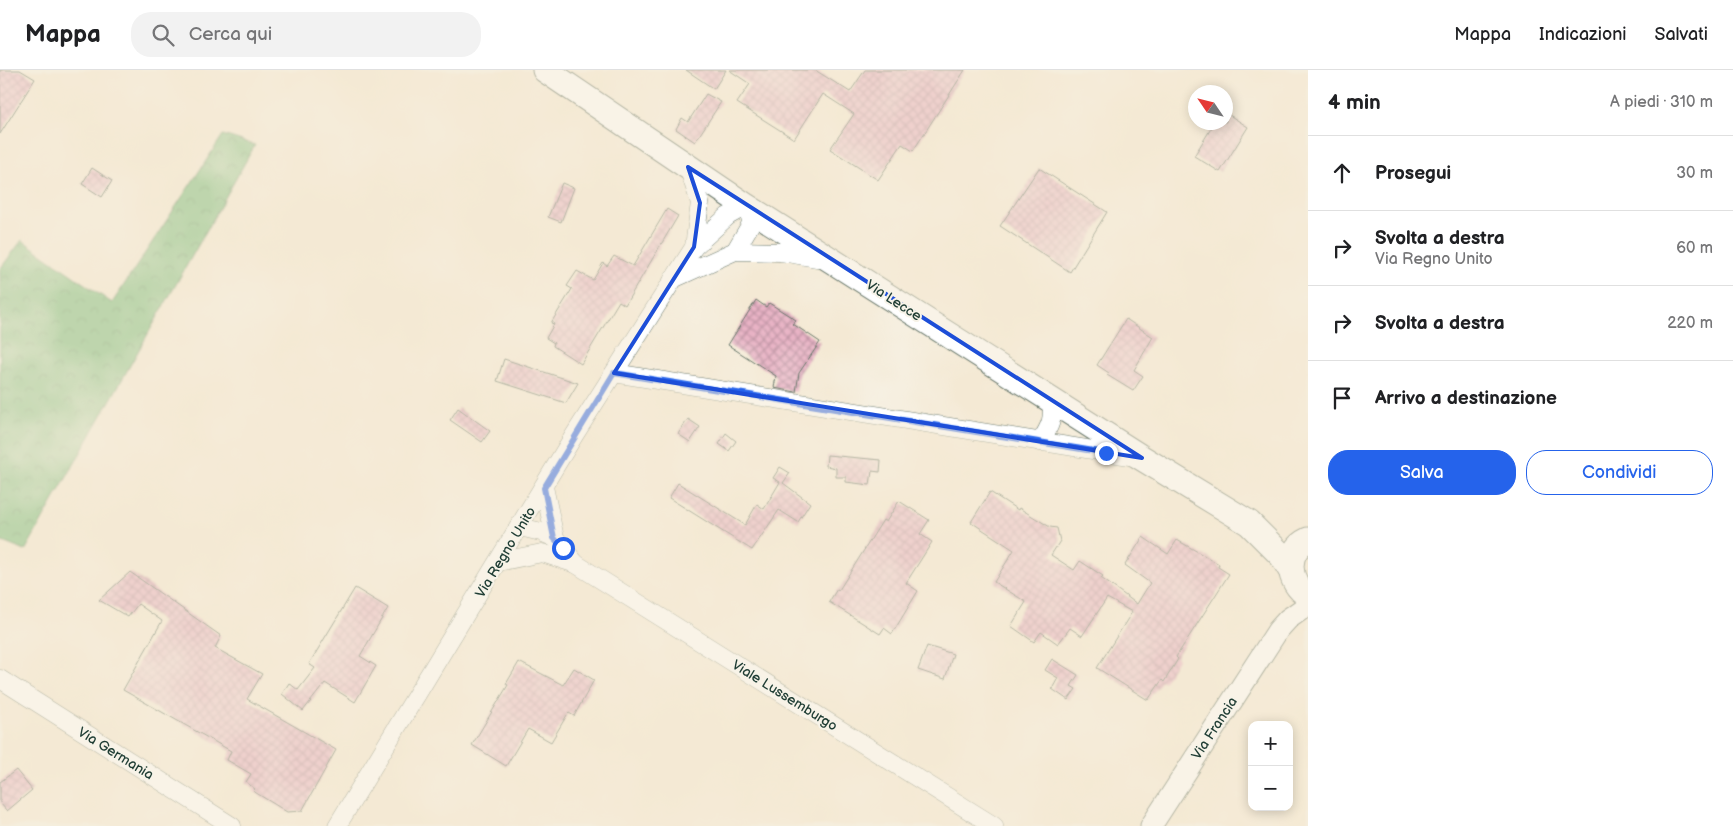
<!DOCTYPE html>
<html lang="it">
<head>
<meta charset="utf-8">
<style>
	body { margin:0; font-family:"Balsamiq Sans",sans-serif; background:#f2f2f2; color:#202124 }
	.controls { position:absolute; right:15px; bottom:15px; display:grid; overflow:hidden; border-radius:10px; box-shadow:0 2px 12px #0003 }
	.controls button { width:45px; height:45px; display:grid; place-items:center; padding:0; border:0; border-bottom:1px solid #e0e0e0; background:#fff; color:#202124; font:25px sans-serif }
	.compass { position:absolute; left:1188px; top:15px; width:45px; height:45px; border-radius:50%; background:#fff; box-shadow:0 2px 12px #0003; rotate:305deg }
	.stop { position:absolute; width:15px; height:15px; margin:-11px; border:4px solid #2563eb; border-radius:50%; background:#fff }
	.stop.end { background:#2563eb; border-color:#fff; box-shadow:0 1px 5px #0008 }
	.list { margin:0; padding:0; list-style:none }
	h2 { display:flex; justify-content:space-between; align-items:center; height:65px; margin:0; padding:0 20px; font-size:21px }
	h2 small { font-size:16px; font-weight:400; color:#757577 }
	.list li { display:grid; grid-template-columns:32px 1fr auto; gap:15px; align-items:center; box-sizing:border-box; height:75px; padding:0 20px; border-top:1px solid #e0e0e0 }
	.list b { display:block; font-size:19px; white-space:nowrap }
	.list p { margin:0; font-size:16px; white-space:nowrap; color:#757577 }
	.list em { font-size:16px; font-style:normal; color:#757577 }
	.actions { display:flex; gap:10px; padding:15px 20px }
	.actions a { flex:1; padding:11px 0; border:1px solid #2563eb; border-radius:20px; text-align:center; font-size:18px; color:#2563eb }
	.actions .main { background:#2563eb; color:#fff }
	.icon { flex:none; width:28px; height:28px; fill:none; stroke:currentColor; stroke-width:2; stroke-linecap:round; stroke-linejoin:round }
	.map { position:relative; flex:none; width:1308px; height:756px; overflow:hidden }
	header { display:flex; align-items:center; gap:30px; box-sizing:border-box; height:70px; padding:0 25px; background:#fff; border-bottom:1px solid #e0e0e0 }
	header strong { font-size:24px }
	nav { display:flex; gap:28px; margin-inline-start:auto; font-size:18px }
	.search { width:350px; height:45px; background:#f2f2f2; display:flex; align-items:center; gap:12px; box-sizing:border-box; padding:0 18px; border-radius:20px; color:#757577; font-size:19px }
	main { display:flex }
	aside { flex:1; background:#fff }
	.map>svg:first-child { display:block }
	.forest { fill:url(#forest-crowns); stroke:#4e7d59 }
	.building { fill:url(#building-cross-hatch) }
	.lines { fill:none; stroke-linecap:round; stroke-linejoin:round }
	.minor-casing { stroke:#6a796c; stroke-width:19 }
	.tertiary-casing { stroke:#6a796c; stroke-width:23 }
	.secondary-casing { stroke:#6a796c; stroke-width:27 }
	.minor { stroke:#fff; stroke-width:18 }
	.tertiary { stroke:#fff; stroke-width:21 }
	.secondary { stroke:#fff; stroke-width:25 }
	.route { stroke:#2563eb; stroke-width:6 }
	.marked { fill:none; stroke:#1d4ed8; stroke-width:4; stroke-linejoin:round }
	.labels { text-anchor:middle; stroke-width:4; stroke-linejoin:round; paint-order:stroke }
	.street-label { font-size:14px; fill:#1f3d34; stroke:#f7f3e8 }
</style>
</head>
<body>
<header>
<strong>Mappa</strong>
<div class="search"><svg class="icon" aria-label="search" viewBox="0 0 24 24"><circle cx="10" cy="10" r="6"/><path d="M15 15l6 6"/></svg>Cerca qui</div>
<nav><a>Mappa</a><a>Indicazioni</a><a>Salvati</a></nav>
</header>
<main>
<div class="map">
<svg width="1308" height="756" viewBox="0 0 1308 756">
	<defs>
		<pattern id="forest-crowns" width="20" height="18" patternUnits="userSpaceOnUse" patternTransform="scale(1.25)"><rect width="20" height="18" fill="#7cbd7e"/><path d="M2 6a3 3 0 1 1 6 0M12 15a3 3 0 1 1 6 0" fill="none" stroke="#659b68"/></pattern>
		<pattern id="building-cross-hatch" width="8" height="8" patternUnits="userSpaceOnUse" patternTransform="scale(1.25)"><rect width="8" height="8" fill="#e8b2c5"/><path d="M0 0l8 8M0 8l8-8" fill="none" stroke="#bb92a1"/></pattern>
	</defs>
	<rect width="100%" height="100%" fill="#f7f3e8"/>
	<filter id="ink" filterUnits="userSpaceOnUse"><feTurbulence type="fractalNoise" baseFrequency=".02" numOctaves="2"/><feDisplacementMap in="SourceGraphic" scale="10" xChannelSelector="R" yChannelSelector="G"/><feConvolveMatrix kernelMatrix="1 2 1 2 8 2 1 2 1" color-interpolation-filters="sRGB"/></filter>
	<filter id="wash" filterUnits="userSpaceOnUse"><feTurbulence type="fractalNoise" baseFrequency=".0096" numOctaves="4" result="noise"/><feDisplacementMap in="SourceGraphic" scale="20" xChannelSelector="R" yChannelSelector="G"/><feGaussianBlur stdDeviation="1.12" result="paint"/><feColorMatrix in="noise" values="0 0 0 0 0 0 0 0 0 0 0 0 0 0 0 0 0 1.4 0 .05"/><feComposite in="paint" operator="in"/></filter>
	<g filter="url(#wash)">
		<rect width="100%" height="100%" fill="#f4e9d4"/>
		<polygon class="forest" points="223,65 255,75 25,481 0,471 0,199 22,170 112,233"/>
		<g id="blocks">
			<g class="building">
				<polygon points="0,0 20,0 35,9 0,64"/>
				<polygon points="686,0 726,0 714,19"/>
				<polygon points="729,0 815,0 850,22 865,0 965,0 913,81 902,74 878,110 830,79 854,44 823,24 794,69 737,33 750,14"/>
				<polygon points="706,24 721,32 695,72 676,59 682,48 688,52"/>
				<polygon points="1226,43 1248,57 1220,102 1194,86 1215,52 1226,52"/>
				<polygon points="92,98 112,111 102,127 82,114"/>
				<polygon points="1039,98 1107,142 1070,202 1000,156"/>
				<polygon points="562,113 574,118 561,152 548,147"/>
				<polygon points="667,139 678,146 625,235 619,231 581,294 553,276 554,273 546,268 554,254 551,253 572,219 567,216 577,201 593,210 603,193 607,196 614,186 633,196"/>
				<polygon points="756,230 766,237 769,233 796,250 793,254 820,272 799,303 796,322 774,318 776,306 728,275"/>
				<polygon points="1126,249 1153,267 1134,300 1143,306 1133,321 1107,305 1109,303 1097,295"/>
				<polygon points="504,289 578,313 566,333 497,311"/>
				<polygon points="458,338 490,361 482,372 450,350"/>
				<polygon points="688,349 700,357 690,372 678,364"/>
				<polygon points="726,363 736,371 729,381 719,374"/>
				<polygon points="827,385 881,390 880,402 872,401 870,415 846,412 846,407 836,407 836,398 826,396"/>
				<polygon points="780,397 790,403 783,413 810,433 798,452 779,440 752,480 669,428 678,413 745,455 757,434 764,439 780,412 773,408"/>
				<polygon points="990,422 1018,440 1019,438 1050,457 1057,458 1060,471 1051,485 1074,500 1080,491 1103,506 1101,508 1137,534 1150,513 1125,495 1143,467 1168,484 1177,470 1219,494 1218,497 1229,504 1176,587 1178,589 1164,612 1162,610 1148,630 1097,598 1132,542 1107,528 1082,566 1070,558 1058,574 1041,562 1034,572 1011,556 1026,532 994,512 1014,480 971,452"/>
				<polygon points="899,431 929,450 920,464 932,472 906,513 918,521 892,564 884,558 880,564 829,532 837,519 839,520 883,450 886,452"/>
				<polygon points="130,502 221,566 215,578 262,604 247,629 336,680 302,741 287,742 253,721 255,719 246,712 251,704 227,690 231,681 123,620 162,551 138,534 128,547 99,530"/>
				<polygon points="355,518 388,538 360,586 376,596 355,632 325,613 303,641 282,624 289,613 298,620 315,598 309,594"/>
				<polygon points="927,576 953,584 945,609 918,600"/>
				<polygon points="1052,589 1078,605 1071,616 1076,619 1068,630 1052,619 1058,608 1045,600"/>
				<polygon points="519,592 563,615 574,598 594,610 574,646 569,643 567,645 551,672 528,659 506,696 472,675 508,615 506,614"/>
				<polygon points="16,700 32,720 7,741 0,733 0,712"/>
			</g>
		</g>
	</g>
	<g filter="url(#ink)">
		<use href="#blocks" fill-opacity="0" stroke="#6a796c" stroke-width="1"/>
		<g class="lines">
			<g class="minor-casing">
				<g id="minor">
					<polyline points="694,177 728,146 746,136 752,152 735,181"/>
					<polyline points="673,209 735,181 781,182 823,189"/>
					<polyline points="614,303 1136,387"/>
					<path d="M1040,372C1050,357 1055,347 1050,330"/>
					<polyline points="544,417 555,468 576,494"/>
					<polyline points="520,457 541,462 555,468"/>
					<polyline points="498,492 542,483 576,494 994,756"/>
					<polyline points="0,609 232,756"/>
					<polyline points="337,756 575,364 694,177 700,133 688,97"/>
				</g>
			</g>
			<g class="tertiary-casing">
				<polyline id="tertiary" points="1151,756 1278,560 1288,549 1308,535"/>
			</g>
			<g class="secondary-casing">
				<g id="secondary">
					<polyline points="545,0 746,136 1142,388 1249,453 1282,486 1290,499"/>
					<path d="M1308,470C1284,481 1287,513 1308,525"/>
				</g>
			</g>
			<use href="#minor" class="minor"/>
			<use href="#tertiary" class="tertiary"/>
			<use href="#secondary" class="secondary"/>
		</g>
	</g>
	<g class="lines" filter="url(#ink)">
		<polyline class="route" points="563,478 554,468 544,418 614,303 1106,383"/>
	</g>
	<path d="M0 0H1308V756H0ZM688,97L1142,388L614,303L694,177L700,133Z" fill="#f4e9d4" fill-opacity=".55" fill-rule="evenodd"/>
	<path class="marked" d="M688,97L1142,388L614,303L694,177L700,133Z"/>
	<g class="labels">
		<g class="street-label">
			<text transform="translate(894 230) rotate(33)" y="5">Via Lecce</text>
			<text transform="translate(505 482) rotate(-59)" y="5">Via Regno Unito</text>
			<text transform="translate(785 625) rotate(32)" y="5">Viale Lussemburgo</text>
			<text transform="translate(1214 658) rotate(-57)" y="5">Via Francia</text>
			<text transform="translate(116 683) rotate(32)" y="5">Via Germania</text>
		</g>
	</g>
</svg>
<div class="controls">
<button>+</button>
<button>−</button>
</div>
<svg class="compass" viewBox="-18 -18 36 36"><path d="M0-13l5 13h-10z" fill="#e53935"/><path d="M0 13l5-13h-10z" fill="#757577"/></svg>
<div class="stop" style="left:563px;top:478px"></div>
<div class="stop end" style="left:1106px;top:383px"></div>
</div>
<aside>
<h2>4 min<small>A piedi · 310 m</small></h2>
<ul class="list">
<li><svg class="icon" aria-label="ahead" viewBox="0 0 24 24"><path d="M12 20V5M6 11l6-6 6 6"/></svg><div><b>Prosegui</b></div><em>30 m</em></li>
<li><svg class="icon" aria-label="right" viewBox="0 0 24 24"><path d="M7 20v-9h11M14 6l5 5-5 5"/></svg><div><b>Svolta a destra</b><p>Via Regno Unito</p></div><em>60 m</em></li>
<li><svg class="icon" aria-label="right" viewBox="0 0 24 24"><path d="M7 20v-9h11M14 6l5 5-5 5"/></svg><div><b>Svolta a destra</b></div><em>220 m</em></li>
<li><svg class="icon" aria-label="arrive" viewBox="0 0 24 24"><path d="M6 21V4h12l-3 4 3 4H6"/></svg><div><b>Arrivo a destinazione</b></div></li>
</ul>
<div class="actions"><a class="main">Salva</a><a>Condividi</a></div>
</aside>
</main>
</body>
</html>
